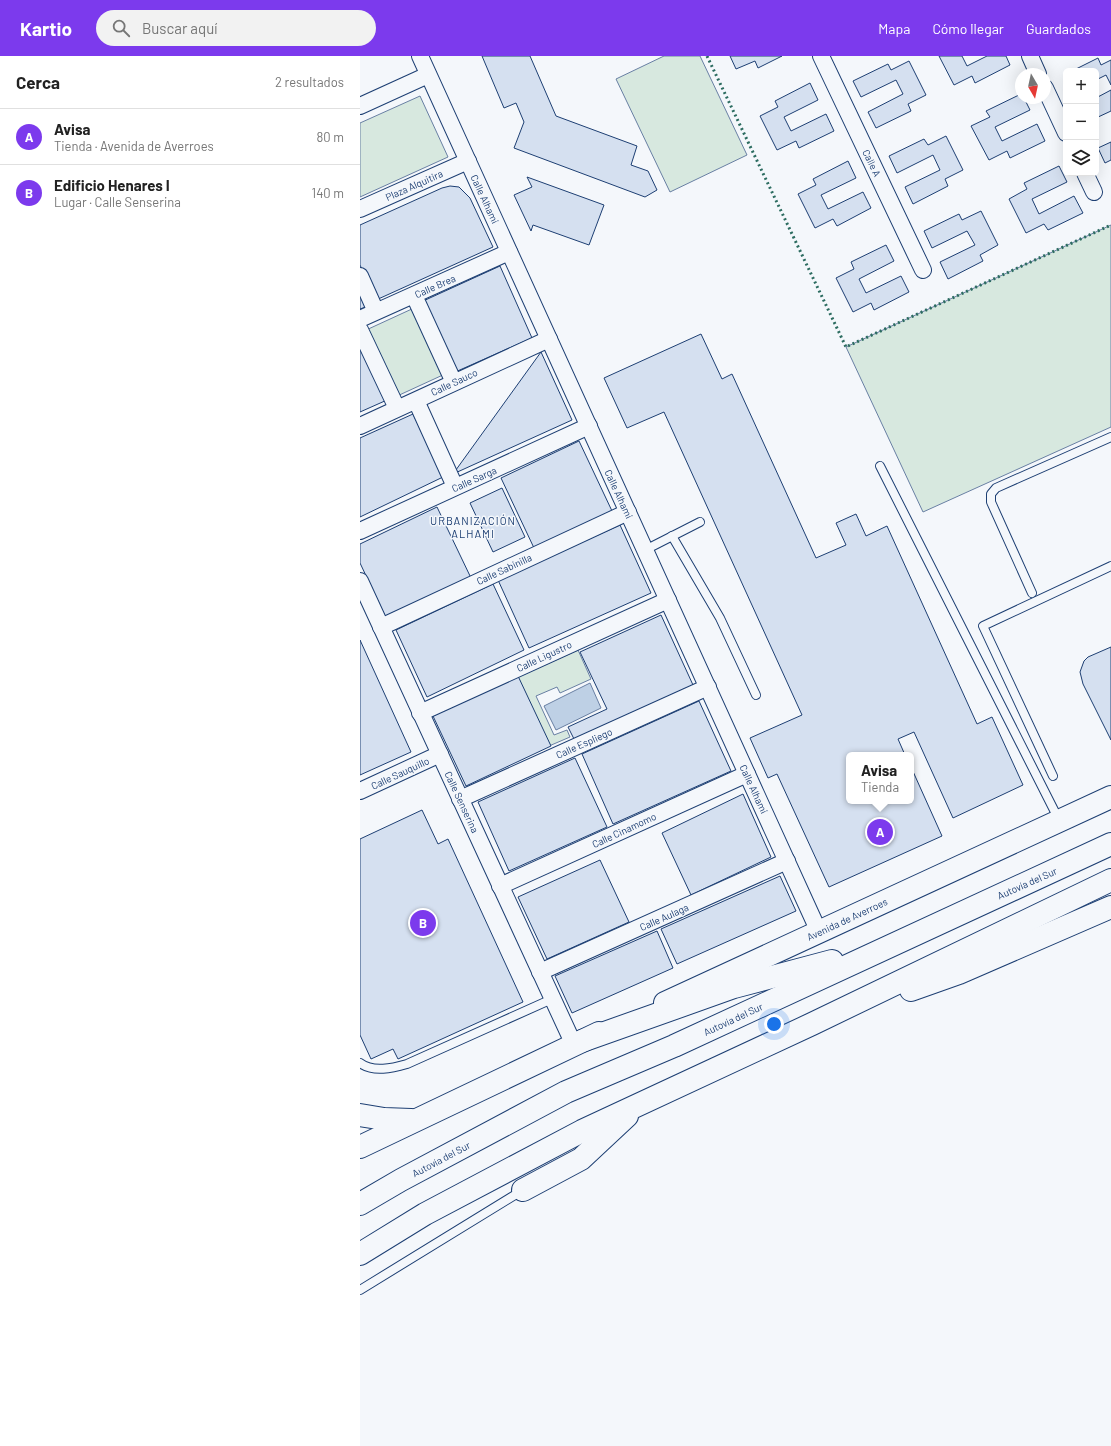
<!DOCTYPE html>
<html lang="es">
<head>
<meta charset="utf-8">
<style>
	body { margin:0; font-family:Barlow,sans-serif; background:#f2f2f2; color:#222 }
	.controls { position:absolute; right:12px; top:12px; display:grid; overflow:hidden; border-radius:6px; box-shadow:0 4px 16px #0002 }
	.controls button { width:36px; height:36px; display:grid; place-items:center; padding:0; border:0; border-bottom:1px solid #e0e0e0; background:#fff; color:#222; font:20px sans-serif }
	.compass { position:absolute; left:655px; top:12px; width:36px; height:36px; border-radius:50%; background:#fff; box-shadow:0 4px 16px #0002; rotate:171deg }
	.you { position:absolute; left:414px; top:968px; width:14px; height:14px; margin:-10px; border:3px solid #fff; border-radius:50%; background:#1a73e8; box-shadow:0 0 0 6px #1a73e833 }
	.badge { display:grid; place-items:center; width:26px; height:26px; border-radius:50%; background:#7c3aed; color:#fff; font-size:13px; font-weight:700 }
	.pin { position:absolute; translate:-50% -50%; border:2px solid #fff; box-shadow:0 1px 4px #0006 }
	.popup { position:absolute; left:486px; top:696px; width:68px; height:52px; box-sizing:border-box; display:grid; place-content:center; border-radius:6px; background:#fff; filter:drop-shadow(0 1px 3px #0005); font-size:13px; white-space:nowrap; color:#767676 }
	.popup b { font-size:15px; color:#222 }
	.popup::after { content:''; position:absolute; left:50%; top:100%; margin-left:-8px; border:8px solid transparent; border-top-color:#fff }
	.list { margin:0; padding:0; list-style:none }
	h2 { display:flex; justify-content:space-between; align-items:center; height:52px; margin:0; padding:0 16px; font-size:17px }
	h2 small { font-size:13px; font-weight:400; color:#767676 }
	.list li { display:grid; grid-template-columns:26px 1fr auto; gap:12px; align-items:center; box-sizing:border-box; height:56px; padding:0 16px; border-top:1px solid #e0e0e0 }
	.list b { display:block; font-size:15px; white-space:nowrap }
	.list p { margin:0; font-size:13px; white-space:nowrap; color:#767676 }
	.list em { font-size:13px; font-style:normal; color:#767676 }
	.icon { flex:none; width:22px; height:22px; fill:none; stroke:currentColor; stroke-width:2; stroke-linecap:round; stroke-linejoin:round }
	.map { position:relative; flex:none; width:751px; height:1390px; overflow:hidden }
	header { display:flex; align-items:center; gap:24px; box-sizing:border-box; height:56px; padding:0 20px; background:#7c3aed; color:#fff }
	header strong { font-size:19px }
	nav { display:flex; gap:22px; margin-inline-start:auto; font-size:14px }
	.search { width:280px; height:36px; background:#f2f2f2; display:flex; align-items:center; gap:10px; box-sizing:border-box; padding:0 14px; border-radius:22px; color:#767676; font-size:15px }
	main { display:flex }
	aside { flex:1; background:#fff }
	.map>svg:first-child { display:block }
	.green { fill:#d7e8df; stroke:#687fa3 }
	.water { fill:#bed0e5; stroke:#687fa3 }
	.building { fill:#d5e0f0; stroke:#1d3f73 }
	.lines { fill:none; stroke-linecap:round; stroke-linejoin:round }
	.lane-casing { stroke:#1d3f73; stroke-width:10 }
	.street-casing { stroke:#1d3f73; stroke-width:18 }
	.secondary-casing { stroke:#1d3f73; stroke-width:24 }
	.highway-casing { stroke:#1d3f73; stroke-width:24 }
	.lane { stroke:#f4f7fb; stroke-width:8 }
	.street { stroke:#f4f7fb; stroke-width:16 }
	.secondary { stroke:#f4f7fb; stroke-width:22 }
	.highway { stroke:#f4f7fb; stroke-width:22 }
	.hedge { stroke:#2c6c60; stroke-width:3; stroke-dasharray:2 3; stroke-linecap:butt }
	.labels { text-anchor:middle; stroke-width:3; stroke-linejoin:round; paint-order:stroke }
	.street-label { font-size:10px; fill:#1d3f73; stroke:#f4f7fb }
	.neighbourhood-label { font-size:11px; letter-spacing:1px; fill:#1d3f73; stroke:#f4f7fb }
</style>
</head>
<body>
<header>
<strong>Kartio</strong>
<div class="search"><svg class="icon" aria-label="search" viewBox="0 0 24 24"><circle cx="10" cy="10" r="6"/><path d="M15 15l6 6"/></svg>Buscar aquí</div>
<nav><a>Mapa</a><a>Cómo llegar</a><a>Guardados</a></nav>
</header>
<main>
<aside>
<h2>Cerca<small>2 resultados</small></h2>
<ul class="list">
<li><span class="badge">A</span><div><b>Avisa</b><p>Tienda · Avenida de Averroes</p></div><em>80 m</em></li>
<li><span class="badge">B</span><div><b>Edificio Henares I</b><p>Lugar · Calle Senserina</p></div><em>140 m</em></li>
</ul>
</aside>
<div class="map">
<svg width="751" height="1390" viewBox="0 0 751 1390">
	<rect width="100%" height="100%" fill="#f4f7fb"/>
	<g class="green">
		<polygon points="304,0 340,0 387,99 310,136 256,23"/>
		<polygon points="60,40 88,101 0,141 0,67"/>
		<polygon points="751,169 751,371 563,456 486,291"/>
		<polygon points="54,252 85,318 35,341 4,275"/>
		<polygon points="218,594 231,623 200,637 197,631 176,640 194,679 207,674 210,681 189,690 158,621"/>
	</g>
	<polygon class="water" points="230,627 241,652 196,674 184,650"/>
	<g class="building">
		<polygon points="122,0 170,0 196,60 277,90 271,109 288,115 297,134 285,141 154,92 164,66 156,47 144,52"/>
		<polygon points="370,0 422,0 398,12 395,5 376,13"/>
		<polygon points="579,0 602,0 607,10 627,0 646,0 650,9 615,27 612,20 594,29"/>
		<polygon points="738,2 741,9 751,4 751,29 746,19 736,24 736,15 712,15"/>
		<polygon points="549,5 566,39 548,48 551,55 516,72 508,56 543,38 536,24 501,41 493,25 528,8 531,14"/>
		<polygon points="450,27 458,44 424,61 431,75 466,58 474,75 439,92 436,85 417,94 400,60 418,51 415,45"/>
		<polygon points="751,34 751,55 736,62 736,42"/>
		<polygon points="661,38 661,42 664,42 670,54 635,71 642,85 677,68 685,85 650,102 647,95 629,104 611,70 630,61 626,55"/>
		<polygon points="586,80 603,114 585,123 588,130 553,148 545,131 580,114 573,99 537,117 529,100 564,83 568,89"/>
		<polygon points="751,86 751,104 745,107 738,92"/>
		<polygon points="488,105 496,122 461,139 468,153 503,136 511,152 477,170 473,163 455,172 438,138 456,129 453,123"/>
		<polygon points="699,110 707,126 672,143 679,158 714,140 723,157 688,174 684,168 666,177 649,143 667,133 664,127"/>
		<polygon points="167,121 244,149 229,189 173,169 171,175 154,139 172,131"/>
		<polygon points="90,130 99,131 110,142 133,191 16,244 0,209 0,169 82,132"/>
		<polygon points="621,155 638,189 620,199 623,205 588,223 580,206 615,189 607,175 572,192 564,175 599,158 602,164"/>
		<polygon points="526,189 534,205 499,223 506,237 541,220 549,236 514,254 511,247 493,256 476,222 494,213 491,206"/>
		<polygon points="140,210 172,282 93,317 61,246"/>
		<polygon points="0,231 8,250 0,253"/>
		<polygon points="341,278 362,323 372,318 456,502 486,489 476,467 496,458 506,480 527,470 617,668 632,661 663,729 593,762 554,676 538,683 545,699 489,699 489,745 551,745 551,711 582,780 469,831 417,718 408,722 390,682 442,659 304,356 267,372 244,322"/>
		<polygon points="0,283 27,344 0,356"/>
		<polygon points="181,296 212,364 93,418"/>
		<polygon points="53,358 83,421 0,461 0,382"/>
		<polygon points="219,385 252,455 174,492 141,422"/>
		<polygon points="142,432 165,481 133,496 110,447"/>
		<polygon points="77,451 111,522 26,562 0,507 0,488"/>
		<polygon points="260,469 291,537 169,592 138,524"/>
		<polygon points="133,528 164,594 67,641 36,574"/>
		<polygon points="301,559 333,629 214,683 208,671 247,653 220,596"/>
		<polygon points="0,584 51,696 0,719"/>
		<polygon points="751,591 751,684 723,628 720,616 724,605 728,601"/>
		<polygon points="158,620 191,690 106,730 73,660"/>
		<polygon points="339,645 371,715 253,768 222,698"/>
		<polygon points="215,702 247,771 149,815 118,746"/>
		<polygon points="383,738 411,801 331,839 302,777"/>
		<polygon points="62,754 78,788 88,783 163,946 38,1003 33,993 11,1003 0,979 0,783"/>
		<polygon points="240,804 269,866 187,903 158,841"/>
		<polygon points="420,820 436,855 317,908 301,873"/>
		<polygon points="297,875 313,912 212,957 195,920"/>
	</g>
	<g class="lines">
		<g class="lane-casing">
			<g id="lane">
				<polyline points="520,410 699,764"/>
				<polyline points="312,480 360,562 396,639"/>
				<polyline points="285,494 340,466"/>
				<polyline points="672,537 631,446 631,438 636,432 751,381"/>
				<polyline points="693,720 623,570 751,510"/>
				<path d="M0,1007C13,1017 33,1012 47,1008L192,943"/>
				<polyline points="0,1234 163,1134"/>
			</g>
		</g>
		<g class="street-casing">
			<g id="street">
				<polyline points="60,0 459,876"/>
				<polyline points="461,0 563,214"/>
				<polyline points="670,0 678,18"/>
				<polyline points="685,32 706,77"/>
				<polyline points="0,50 68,19"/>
				<polyline points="725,117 734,136"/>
				<polyline points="0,153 108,105"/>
				<polyline points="0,220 13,249"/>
				<polyline points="57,246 91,320"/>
				<polyline points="0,263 149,196"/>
				<polyline points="0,274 34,346"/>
				<polyline points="58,349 92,424"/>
				<polyline points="0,370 189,283"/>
				<polyline points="0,475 229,370"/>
				<polyline points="0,525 214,989"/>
				<polyline points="21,571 268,456"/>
				<polyline points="60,657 308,544"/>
				<polyline points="0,735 80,698"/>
				<polyline points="100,743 348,631"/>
				<polyline points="140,830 387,718"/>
				<polyline points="180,916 427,805"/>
			</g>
		</g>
		<g class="secondary-casing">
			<g id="secondary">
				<polyline points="305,947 751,741"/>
				<polyline points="0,1059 24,1063 51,1064"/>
				<polyline points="0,1091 239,977"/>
			</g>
		</g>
		<g class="highway-casing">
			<g id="highway">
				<polyline points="551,934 599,917 751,851"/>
				<polyline points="222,985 374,931 472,905"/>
				<polyline points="163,1134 221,1103 267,1060"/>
				<polyline points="0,1148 41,1124 206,1036 314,990 751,788"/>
				<polyline points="0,1198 65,1158 222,1075 452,968 751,824"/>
			</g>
		</g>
		<use href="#lane" class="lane"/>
		<use href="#street" class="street"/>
		<use href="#secondary" class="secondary"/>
		<use href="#highway" class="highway"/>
		<g class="hedge">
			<polyline points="347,0 486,291"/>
			<polyline points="488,290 751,169"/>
		</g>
	</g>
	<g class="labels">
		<g class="street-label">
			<text transform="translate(512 107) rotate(64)" y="4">Calle A</text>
			<text transform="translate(54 129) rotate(-24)" y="4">Plaza Alquitira</text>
			<text transform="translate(125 143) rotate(65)" y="4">Calle Alhami</text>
			<text transform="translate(75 230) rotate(-24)" y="4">Calle Brea</text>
			<text transform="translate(94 326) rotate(-25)" y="4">Calle Sauco</text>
			<text transform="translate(114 423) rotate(-24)" y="4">Calle Sarga</text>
			<text transform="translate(259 438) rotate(65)" y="4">Calle Alhami</text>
			<text transform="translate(144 513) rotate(-25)" y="4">Calle Sabinilla</text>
			<text transform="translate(184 600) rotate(-25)" y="4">Calle Ligustro</text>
			<text transform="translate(224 687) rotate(-24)" y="4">Calle Espliego</text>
			<text transform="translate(40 717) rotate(-25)" y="4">Calle Sauquillo</text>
			<text transform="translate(394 733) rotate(65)" y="4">Calle Alhami</text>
			<text transform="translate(102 746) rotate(65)" y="4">Calle Senserina</text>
			<text transform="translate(264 774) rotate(-25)" y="4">Calle Cinamomo</text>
			<text transform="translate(667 827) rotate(-24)" y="4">Autovía del Sur</text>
			<text transform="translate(304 861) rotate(-24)" y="4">Calle Aulaga</text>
			<text transform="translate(487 863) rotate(-25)" y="4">Avenida de Averroes</text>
			<text transform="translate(373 963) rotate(-25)" y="4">Autovía del Sur</text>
			<text transform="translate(81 1103) rotate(-28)" y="4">Autovía del Sur</text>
		</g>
		<g class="neighbourhood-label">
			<text x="113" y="469">URBANIZACIÓN<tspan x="113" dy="13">ALHAMI</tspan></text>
		</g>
	</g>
</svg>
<div class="controls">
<button>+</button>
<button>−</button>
<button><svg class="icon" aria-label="layers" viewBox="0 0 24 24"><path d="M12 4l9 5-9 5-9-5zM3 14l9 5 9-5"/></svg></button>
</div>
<svg class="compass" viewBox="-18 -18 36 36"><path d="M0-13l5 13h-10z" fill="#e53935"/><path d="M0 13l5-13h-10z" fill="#767676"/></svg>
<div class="you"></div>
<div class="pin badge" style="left:520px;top:776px">A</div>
<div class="popup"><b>Avisa</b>Tienda</div>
<div class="pin badge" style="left:63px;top:867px">B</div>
</div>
</main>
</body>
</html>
